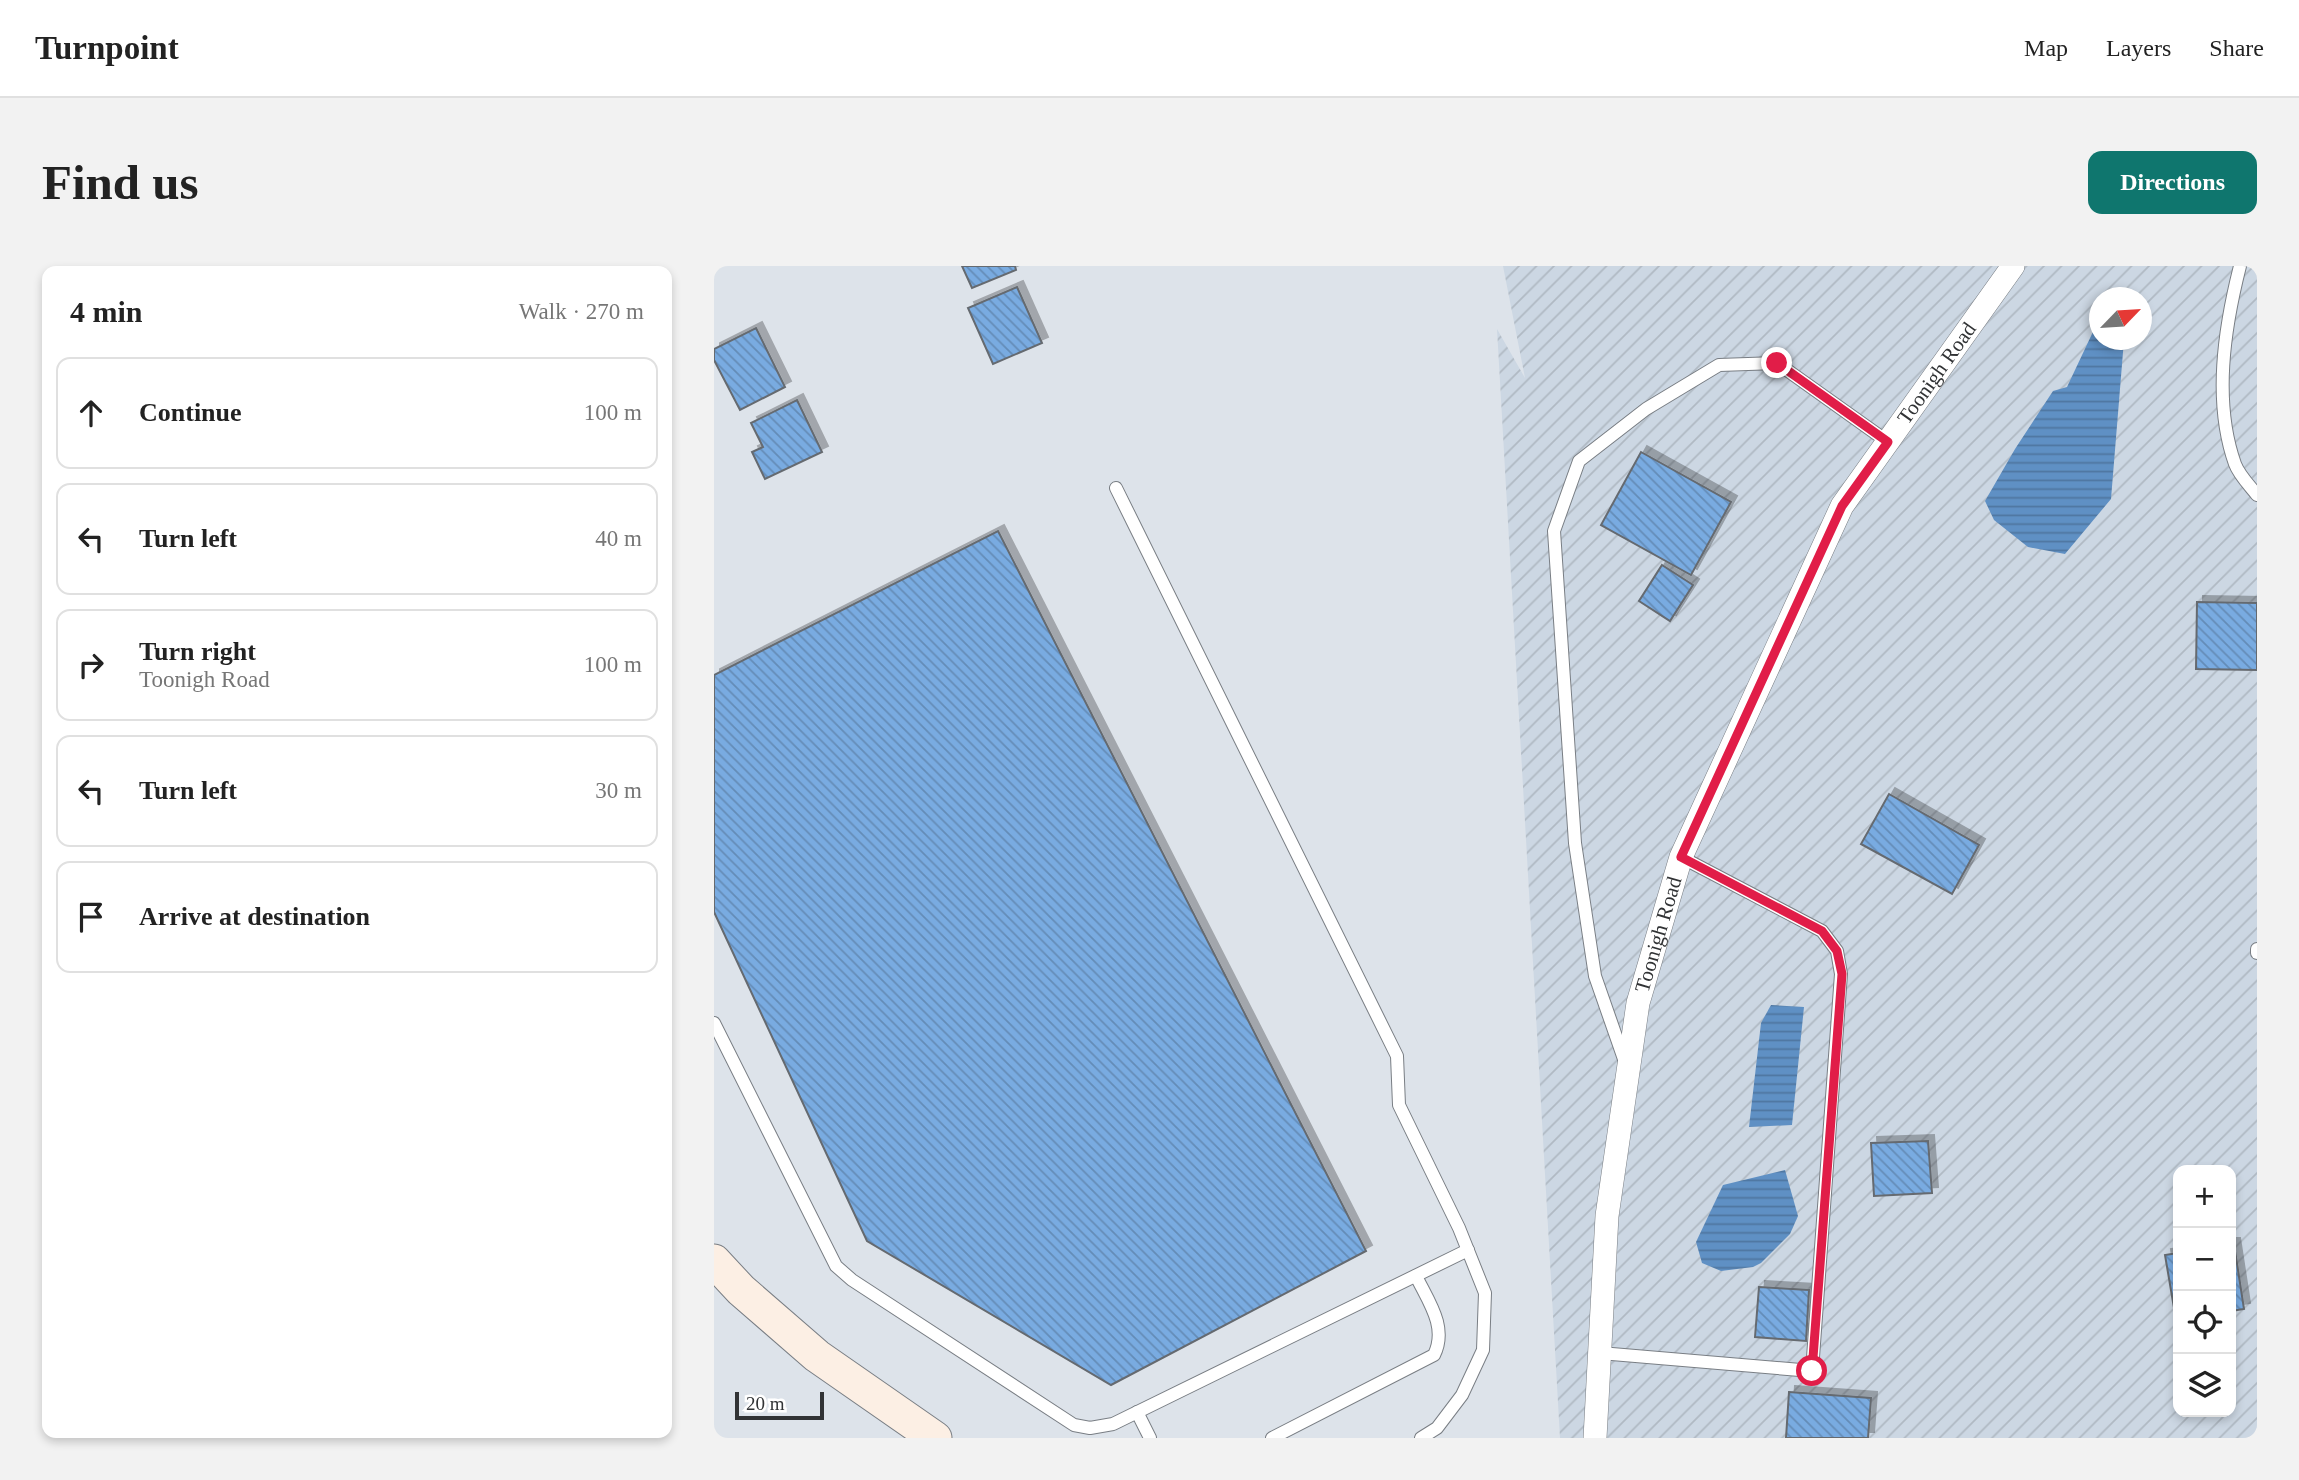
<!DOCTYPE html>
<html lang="en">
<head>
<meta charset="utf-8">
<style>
	body { margin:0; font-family:Georgia,serif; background:#f2f2f2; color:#222 }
	.controls { position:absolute; right:21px; bottom:21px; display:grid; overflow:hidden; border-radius:14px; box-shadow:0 4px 10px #0003 }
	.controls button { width:63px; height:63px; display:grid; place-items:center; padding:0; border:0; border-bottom:2px solid #e0e0e0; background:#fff; color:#222; font:35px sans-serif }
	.compass { position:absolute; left:1375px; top:21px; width:63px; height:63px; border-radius:50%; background:#fff; box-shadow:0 4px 10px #0003; rotate:65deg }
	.scale { position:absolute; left:21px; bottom:18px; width:89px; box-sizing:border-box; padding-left:7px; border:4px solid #313335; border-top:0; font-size:19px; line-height:24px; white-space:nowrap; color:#313335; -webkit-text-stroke:5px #fff; paint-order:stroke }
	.stop { position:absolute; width:21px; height:21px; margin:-16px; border:5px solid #e11d48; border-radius:50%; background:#fff }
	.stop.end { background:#e11d48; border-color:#fff; box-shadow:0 2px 7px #0008 }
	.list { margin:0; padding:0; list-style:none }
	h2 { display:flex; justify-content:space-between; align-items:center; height:91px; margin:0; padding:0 28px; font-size:30px }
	h2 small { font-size:23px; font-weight:400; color:#767676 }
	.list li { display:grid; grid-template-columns:46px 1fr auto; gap:21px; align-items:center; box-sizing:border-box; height:112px; margin:0 14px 14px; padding:0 14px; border:2px solid #e0e0e0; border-radius:14px }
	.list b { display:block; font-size:26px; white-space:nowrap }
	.list p { margin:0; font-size:23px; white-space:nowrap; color:#767676 }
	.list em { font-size:23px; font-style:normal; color:#767676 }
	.icon { flex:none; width:38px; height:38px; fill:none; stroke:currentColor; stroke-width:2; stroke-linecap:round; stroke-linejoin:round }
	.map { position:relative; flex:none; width:1543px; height:1172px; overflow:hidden; border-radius:14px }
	header { display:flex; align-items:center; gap:42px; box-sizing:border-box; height:98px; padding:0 35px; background:#fff; border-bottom:2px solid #e0e0e0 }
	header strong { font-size:33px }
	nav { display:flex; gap:38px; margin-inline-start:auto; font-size:24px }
	.intro { display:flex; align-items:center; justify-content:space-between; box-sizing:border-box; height:168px; padding:0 42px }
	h1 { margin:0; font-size:49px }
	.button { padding:18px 32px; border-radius:14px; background:#0f766e; color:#fff; font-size:24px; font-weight:700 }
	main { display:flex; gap:42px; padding:0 42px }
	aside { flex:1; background:#fff; border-radius:14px; box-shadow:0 4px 10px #0003 }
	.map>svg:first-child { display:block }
	.industrial { fill:url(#industrial-furrows); fill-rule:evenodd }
	.water { fill:url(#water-rules) }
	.building { fill:url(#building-back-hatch); stroke:#656a70; stroke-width:2; filter:url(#shadow) }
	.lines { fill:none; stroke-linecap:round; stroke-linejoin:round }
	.lane-casing { stroke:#797e84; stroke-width:14 }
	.street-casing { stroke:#797e84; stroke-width:24 }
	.secondary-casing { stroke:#797e84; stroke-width:35 }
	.lane { stroke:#fff; stroke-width:12 }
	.street { stroke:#fff; stroke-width:23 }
	.secondary { stroke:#fcefe4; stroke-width:33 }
	.route { stroke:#e11d48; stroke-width:9 }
	.labels { text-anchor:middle; stroke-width:5; stroke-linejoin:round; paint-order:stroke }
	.street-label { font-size:21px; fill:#313335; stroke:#fff }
</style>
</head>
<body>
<header>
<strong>Turnpoint</strong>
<nav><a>Map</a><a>Layers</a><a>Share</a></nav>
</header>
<div class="intro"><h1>Find us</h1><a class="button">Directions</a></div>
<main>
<aside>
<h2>4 min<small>Walk · 270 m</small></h2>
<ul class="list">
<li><svg class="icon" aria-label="ahead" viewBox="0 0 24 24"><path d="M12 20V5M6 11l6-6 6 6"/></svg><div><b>Continue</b></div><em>100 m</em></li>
<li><svg class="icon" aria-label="left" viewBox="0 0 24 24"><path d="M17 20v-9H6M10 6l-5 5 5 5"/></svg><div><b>Turn left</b></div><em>40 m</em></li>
<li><svg class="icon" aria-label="right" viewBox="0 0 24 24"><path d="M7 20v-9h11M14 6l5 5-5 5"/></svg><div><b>Turn right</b><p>Toonigh Road</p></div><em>100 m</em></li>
<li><svg class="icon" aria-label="left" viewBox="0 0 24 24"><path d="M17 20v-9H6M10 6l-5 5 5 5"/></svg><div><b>Turn left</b></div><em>30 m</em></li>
<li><svg class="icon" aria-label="arrive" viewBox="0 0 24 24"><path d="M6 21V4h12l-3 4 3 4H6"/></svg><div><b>Arrive at destination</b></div></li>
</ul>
</aside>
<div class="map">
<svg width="1543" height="1172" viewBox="0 0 1543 1172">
	<defs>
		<pattern id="industrial-furrows" width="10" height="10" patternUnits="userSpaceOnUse" patternTransform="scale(1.75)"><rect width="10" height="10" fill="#ccd7e3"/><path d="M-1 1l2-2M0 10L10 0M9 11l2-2" fill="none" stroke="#b0b9c3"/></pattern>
		<pattern id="water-rules" width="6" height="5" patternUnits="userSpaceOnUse" patternTransform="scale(1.75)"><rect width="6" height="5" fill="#5f90c4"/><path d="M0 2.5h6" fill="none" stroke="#4f76a0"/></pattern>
		<pattern id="building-back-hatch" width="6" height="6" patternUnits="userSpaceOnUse" patternTransform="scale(1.75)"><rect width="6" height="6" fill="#79abe1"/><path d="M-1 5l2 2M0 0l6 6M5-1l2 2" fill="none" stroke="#648cb7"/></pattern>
		<filter id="shadow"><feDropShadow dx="6" dy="-6" stdDeviation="0" flood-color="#0004"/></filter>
	</defs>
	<rect width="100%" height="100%" fill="#dde3ea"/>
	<path class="industrial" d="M789,0H1543V1172H846L783,63L811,112ZM1386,32H1428V74H1386ZM1464,904H1517V1146H1464Z"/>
	<g class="water">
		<polygon points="1385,53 1386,74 1410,74 1397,233 1351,288 1314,281 1280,254 1271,235 1301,183 1339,125 1353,121"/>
		<polygon points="1057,739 1090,741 1078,859 1035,861 1047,757"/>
		<polygon points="1071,904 1084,950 1076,968 1047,997 1039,1001 1007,1005 988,997 982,976 1009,919"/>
	</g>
	<g class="building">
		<polygon points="248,0 301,0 302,4 258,22"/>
		<polygon points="303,21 328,77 279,98 254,42"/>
		<polygon points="42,62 71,121 26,144 0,94 0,83"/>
		<polygon points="83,134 108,186 51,213 38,186 49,181 37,157"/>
		<polygon points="927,186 1017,236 977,309 887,259"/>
		<polygon points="284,265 652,985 397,1119 153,975 0,646 0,409"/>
		<polygon points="948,299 979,319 956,355 925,335"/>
		<polygon points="1483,336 1543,337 1543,404 1482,403"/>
		<polygon points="1175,528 1265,579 1238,628 1147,578"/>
		<polygon points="1214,875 1218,927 1160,930 1157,877"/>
		<polygon points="1517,978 1520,978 1530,1043 1517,1045"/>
		<polygon points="1464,987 1464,1041 1460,1042 1451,989"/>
		<polygon points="1045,1021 1095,1024 1092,1075 1041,1071"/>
		<polygon points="1075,1126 1157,1132 1154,1172 1072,1172"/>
	</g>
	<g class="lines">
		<g class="lane-casing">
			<g id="lane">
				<path d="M1526,0C1510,63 1499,136 1521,198C1525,209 1536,220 1543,229"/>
				<polyline points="402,222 683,790 685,839 745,962 771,1027 769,1084 748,1129 723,1162 707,1172"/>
				<polyline points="1543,683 1543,687"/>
				<polyline points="0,757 122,1000 138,1014 360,1159 376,1162 399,1158 754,984"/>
				<polyline points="911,796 881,710 861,577 840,265 865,195 932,143 1005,99 1063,97 1174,176"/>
				<polyline points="886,1087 1098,1105 1127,708 1123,685 1108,665 967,591"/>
				<polyline points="423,1146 436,1172"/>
				<path d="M558,1172L720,1089C734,1061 714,1035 702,1010"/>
			</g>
		</g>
		<g class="street-casing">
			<g id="street">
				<path id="s1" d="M881,1172L893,950L924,737L967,591L1128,240L1299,0"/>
			</g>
		</g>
		<g class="secondary-casing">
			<polyline id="secondary" points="0,995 27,1024 103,1090 221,1172"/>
		</g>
		<use href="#lane" class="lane"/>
		<use href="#street" class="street"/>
		<use href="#secondary" class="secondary"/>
	</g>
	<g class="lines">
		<polyline class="route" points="1063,97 1174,176 1128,240 967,591 1108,665 1123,685 1128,708 1098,1105"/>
	</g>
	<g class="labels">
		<g class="street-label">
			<text dy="7" stroke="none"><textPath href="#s1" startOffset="1139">Toonigh Road</textPath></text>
			<text dy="7" stroke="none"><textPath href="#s1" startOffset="509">Toonigh Road</textPath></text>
		</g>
	</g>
</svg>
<div class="controls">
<button>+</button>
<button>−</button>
<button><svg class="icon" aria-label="locate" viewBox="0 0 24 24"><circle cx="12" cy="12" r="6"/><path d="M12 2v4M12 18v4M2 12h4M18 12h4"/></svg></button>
<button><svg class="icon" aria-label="layers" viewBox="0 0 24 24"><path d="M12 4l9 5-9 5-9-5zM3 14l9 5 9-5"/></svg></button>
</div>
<svg class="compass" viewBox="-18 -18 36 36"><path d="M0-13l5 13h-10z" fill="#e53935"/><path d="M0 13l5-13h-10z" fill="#767676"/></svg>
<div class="scale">20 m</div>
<div class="stop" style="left:1098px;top:1105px"></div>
<div class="stop end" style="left:1063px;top:97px"></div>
</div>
</main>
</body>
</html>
